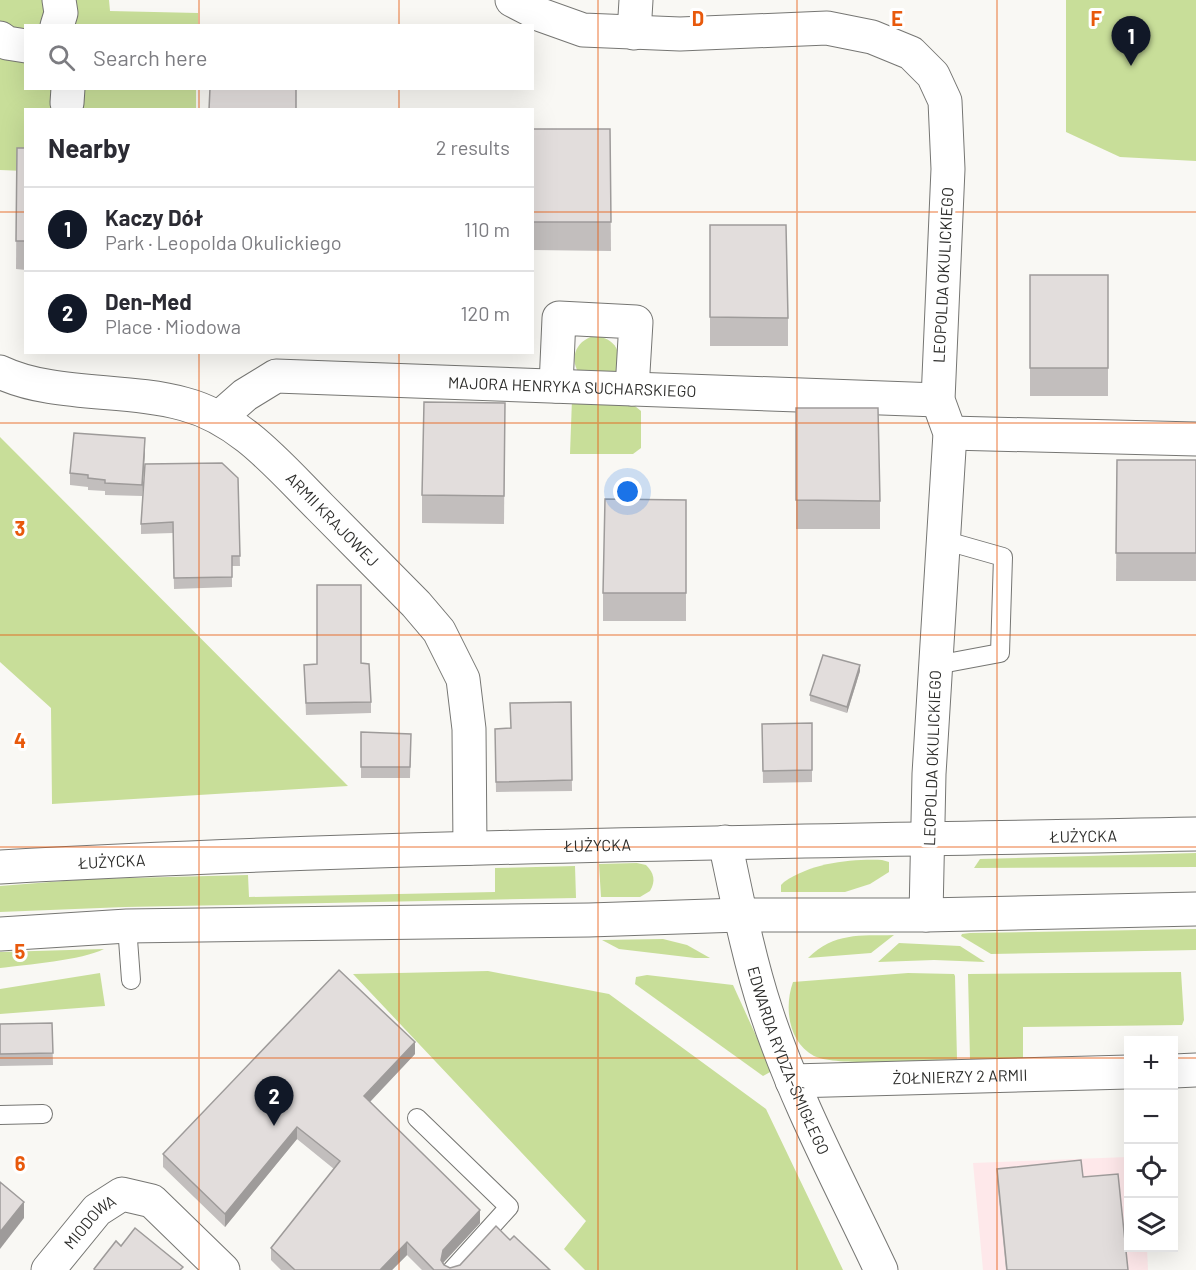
<!DOCTYPE html>
<html lang="en">
<head>
<meta charset="utf-8">
<style>
	body { margin:0; font-family:Barlow,sans-serif; background:#f2f2f3; color:#2b2b33 }
	.controls { position:absolute; right:18px; bottom:18px; display:grid; overflow:hidden; border-radius:0px; box-shadow:0 6px 24px #0002 }
	.controls button { width:54px; height:54px; display:grid; place-items:center; padding:0; border:0; border-bottom:2px solid #e1e1e2; background:#fff; color:#2b2b33; font:30px sans-serif }
	.you { position:absolute; left:628px; top:492px; width:21px; height:21px; margin:-15px; border:4px solid #fff; border-radius:50%; background:#1a73e8; box-shadow:0 0 0 9px #1a73e833 }
	.badge { display:grid; place-items:center; width:39px; height:39px; border-radius:50%; background:#111827; color:#fff; font-size:20px; font-weight:700 }
	.pin { position:absolute; translate:-50% -50px; filter:drop-shadow(0 2px 3px #0008) }
	.pin::after { content:''; position:absolute; top:32px; width:21px; height:18px; background:inherit; clip-path:polygon(0 0,100% 0,50% 100%) }
	.list { margin:0; padding:0; list-style:none }
	h2 { display:flex; justify-content:space-between; align-items:center; height:78px; margin:0; padding:0 24px; font-size:26px }
	h2 small { font-size:20px; font-weight:400; color:#7c7c81 }
	.list li { display:grid; grid-template-columns:39px 1fr auto; gap:18px; align-items:center; box-sizing:border-box; height:84px; padding:0 24px; border-top:2px solid #e1e1e2 }
	.list b { display:block; font-size:22px; white-space:nowrap }
	.list p { margin:0; font-size:20px; white-space:nowrap; color:#7c7c81 }
	.list em { font-size:20px; font-style:normal; color:#7c7c81 }
	.icon { flex:none; width:33px; height:33px; fill:none; stroke:currentColor; stroke-width:2; stroke-linecap:round; stroke-linejoin:round }
	.map { position:relative; flex:none; width:1196px; height:1270px; overflow:hidden }
	.search { position:absolute; background:#fff; box-shadow:0 6px 24px #0002; left:24px; top:24px; width:510px; height:66px; display:flex; align-items:center; gap:15px; box-sizing:border-box; padding:0 21px; border-radius:0px; color:#7c7c81; font-size:22px }
	.panel { position:absolute; background:#fff; box-shadow:0 6px 24px #0002; left:24px; top:108px; width:510px; height:246px; border-radius:0px }
	.map>svg:first-child { display:block }
	.education { fill:#fee8ea }
	.green { fill:#c8de99 }
	.lines { fill:none; stroke-linecap:round; stroke-linejoin:round }
	.lane-casing { stroke:#767673; stroke-width:20 }
	.street-casing { stroke:#767673; stroke-width:35 }
	.secondary-casing { stroke:#767673; stroke-width:35 }
	.lane { stroke:#fff; stroke-width:18 }
	.street { stroke:#fff; stroke-width:33 }
	.secondary { stroke:#fff; stroke-width:33 }
	.wall { fill:#c2bebd }
	.shaded-wall { fill:#9e9b9a }
	.building { fill:#e2dddc; stroke:#9e9b9a; stroke-width:1.5 }
	.grid { fill:none; stroke:#e8590c; stroke-width:1.5; stroke-opacity:0.55 }
	.labels { text-anchor:middle; stroke-width:6; stroke-linejoin:round; paint-order:stroke }
	.street-label { font-size:16px; fill:#2e2e2c; stroke:#fff }
	.grid-label { font-size:20px; text-anchor:middle; font-weight:bold; fill:#e8590c; stroke:#fff; stroke-width:6; stroke-linejoin:round; paint-order:stroke }
</style>
</head>
<body>
<div class="map">
<svg width="1196" height="1270" viewBox="0 0 1196 1270">
	<rect width="100%" height="100%" fill="#f9f8f4"/>
	<polygon class="education" points="1128,1157 1128,1248 1147,1248 1148,1270 983,1270 973,1163"/>
	<g class="green">
		<polygon points="0,0 109,0 110,11 198,13 198,25 26,26 26,88 196,89 196,109 26,110 25,171 0,170"/>
		<polygon points="1066,0 1196,0 1196,161 1120,157 1066,132"/>
		<path d="M594,336C615,337 625,354 615,373L581,376C568,360 575,341 594,336Z"/>
		<polygon points="572,399 630,402 641,411 641,448 633,454 570,454"/>
		<polygon points="0,437 348,786 52,804 51,708 0,662"/>
		<polygon points="1196,853 1196,867 974,868 980,859"/>
		<path d="M882,860L889,862V872L870,884L845,892H781V885L784,882C812,863 849,859 882,860Z"/>
		<path d="M637,863L646,865C654,873 656,881 650,891L640,897H601L599,864Z"/>
		<polygon points="575,866 576,898 125,907 0,912 0,886 89,879 248,875 249,897 495,892 495,868"/>
		<polygon points="1196,929 1196,950 991,954 961,936 962,934 970,933"/>
		<path d="M894,935L871,953L808,958C835,932 859,936 894,935Z"/>
		<polygon points="663,939 687,945 710,958 695,958 619,949 602,940"/>
		<polygon points="899,943 960,946 985,962 934,960 878,962"/>
		<path d="M104,949C83,960 25,965 0,968V952Z"/>
		<polygon points="488,971 609,994 766,1109 843,1270 585,1270 564,1249 586,1221 353,974"/>
		<polygon points="1181,972 1184,1020 1182,1025 1023,1027 1023,1058 970,1059 968,974"/>
		<polygon points="100,973 105,1006 0,1014 0,989"/>
		<path d="M908,973L954,974L955,976L957,1059C928,1060 836,1067 814,1056C788,1042 784,1007 793,982Z"/>
		<polygon points="647,975 733,985 772,1071 763,1076 635,984 636,977"/>
	</g>
	<g class="lines">
		<g class="lane-casing">
			<g id="lane">
				<polyline points="936,665 1000,653 1003,557 943,540"/>
				<polyline points="127,926 131,980"/>
				<polyline points="0,1115 43,1114"/>
				<polyline points="417,1118 509,1207 452,1270"/>
			</g>
		</g>
		<g class="street-casing">
			<g id="street">
				<polyline points="512,0 541,15 583,30 680,34 827,28 872,37 911,53 933,75 945,101 948,169 938,400 950,433 929,774 926,915"/>
				<polyline points="57,26 61,13 59,0"/>
				<polyline points="634,33 636,0"/>
				<polyline points="0,38 7,43 26,46"/>
				<polyline points="67,103 68,88"/>
				<path id="s1" d="M0,372C52,397 127,388 184,404C241,419 279,466 320,507C352,539 384,572 416,604L439,631L463,679L469,729L470,848"/>
				<polyline points="556,386 559,318 636,322 632,389"/>
				<path id="s2" d="M220,417L245,395L276,376L938,400"/>
				<polyline points="950,433 1196,439"/>
				<path id="s3" d="M725,842C737,898 748,956 766,1011C795,1100 841,1185 881,1270"/>
				<polyline points="1174,1071 1196,1070"/>
				<path id="s4" d="M792,1081L1128,1072"/>
				<path id="s5" d="M48,1270L97,1210L122,1194L152,1201L223,1270"/>
			</g>
		</g>
		<g class="secondary-casing">
			<g id="secondary">
				<path id="s6" d="M0,867C398,845 797,842 1196,834"/>
				<polyline points="0,934 127,926 589,920 740,915 926,915 1196,909"/>
			</g>
		</g>
		<use href="#lane" class="lane"/>
		<use href="#street" class="street"/>
		<use href="#secondary" class="secondary"/>
	</g>
	<g class="wall">
		<polygon points="533,129 610,129 611,251 533,250"/>
		<polygon points="17,148 26,148 26,270 16,269"/>
		<polygon points="710,225 788,318 788,346 710,346"/>
		<rect x="1030" y="275" width="78" height="121"/>
		<polygon points="505,403 504,524 422,523 422,495"/>
		<polygon points="796,408 880,501 880,529 796,529"/>
		<polygon points="145,450 142,496 105,495 105,491 88,490 88,487 70,485 70,473"/>
		<polygon points="1117,460 1196,460 1196,581 1116,581"/>
		<polygon points="238,478 240,566 232,566 232,587 174,589 173,533 141,534 141,524"/>
		<polygon points="686,500 686,621 603,621 603,593"/>
		<polygon points="361,663 371,702 371,713 306,715 304,665"/>
		<polygon points="860,671 847,713 810,701 810,695"/>
		<polygon points="571,702 572,791 496,792 495,729 511,728"/>
		<polygon points="812,723 812,782 763,783 762,724"/>
		<polygon points="361,732 411,745 410,778 361,778"/>
		<polygon points="52,1023 53,1065 0,1066 0,1024"/>
		<polygon points="415,1054 370,1102 480,1223 443,1263 444,1265 450,1268 460,1265 510,1240 550,1270 422,1270 407,1255 392,1270 281,1270 271,1260 271,1248 334,1169 297,1139 225,1227 163,1167 163,1154"/>
		<polygon points="997,1169 1083,1177 1128,1270 1006,1270 997,1180"/>
	</g>
	<g class="shaded-wall">
		<polygon points="145,438 145,450 142,496 142,485"/>
		<polygon points="860,665 860,671 847,713 847,707"/>
		<polygon points="415,1042 415,1054 364,1108 364,1096"/>
		<polygon points="297,1127 297,1139 225,1227 225,1214"/>
		<polygon points="24,1202 24,1218 0,1249 0,1232"/>
		<polygon points="480,1210 480,1223 443,1263 442,1270 441,1260 443,1250"/>
		<polygon points="407,1242 407,1255 392,1270 380,1270"/>
	</g>
	<g class="building">
		<polygon points="210,88 296,88 296,110 209,110"/>
		<polygon points="533,129 610,129 611,222 533,222"/>
		<polygon points="17,148 26,148 26,241 16,241"/>
		<polygon points="710,225 786,225 788,318 710,317"/>
		<rect x="1030" y="275" width="78" height="93"/>
		<polygon points="424,402 505,403 504,496 422,495"/>
		<polygon points="796,408 878,408 880,501 796,500"/>
		<polygon points="74,433 145,438 142,485 105,483 105,480 88,478 88,475 70,473"/>
		<polygon points="1117,460 1196,460 1196,553 1116,553"/>
		<polygon points="222,463 238,478 240,556 232,556 232,577 174,578 173,522 141,524 145,464"/>
		<polygon points="605,499 686,500 686,593 603,593"/>
		<polygon points="317,585 361,585 361,663 369,664 371,702 306,703 304,665 317,664"/>
		<polygon points="823,655 860,665 847,707 810,695"/>
		<polygon points="571,702 572,780 496,782 495,729 511,728 510,703"/>
		<polygon points="812,723 812,770 763,771 762,724"/>
		<polygon points="361,732 411,734 410,767 361,767"/>
		<polygon points="339,970 415,1042 364,1096 480,1210 443,1250 441,1260 444,1265 450,1268 460,1265 496,1226 510,1240 514,1236 550,1270 434,1270 407,1242 380,1270 295,1270 271,1248 340,1161 297,1127 225,1214 163,1154"/>
		<polygon points="52,1023 53,1053 0,1054 0,1024"/>
		<polygon points="1081,1160 1083,1177 1118,1174 1128,1270 1007,1270 997,1169"/>
		<polygon points="0,1182 24,1202 0,1232"/>
		<polygon points="135,1228 183,1267 180,1270 95,1270 94,1269 116,1241 121,1246"/>
	</g>
	<path class="grid" d="M199,0V26M399,0V26M598,0V1270M797,0V1270M997,0V1270M199,88V110M399,88V110M0,212H26M532,212H1196M199,352V1270M399,352V1270M0,423H1196M0,635H1196M0,847H1196M0,1058H1128M1174,1058H1196"/>
	<g class="labels">
		<g class="street-label">
			<text transform="translate(943 275) rotate(-87)" y="6">LEOPOLDA OKULICKIEGO</text>
			<text dy="6" stroke="none"><textPath href="#s2" startOffset="366">MAJORA HENRYKA SUCHARSKIEGO</textPath></text>
			<text dy="6" stroke="none"><textPath href="#s1" startOffset="378">ARMII KRAJOWEJ</textPath></text>
			<text transform="translate(932 758) rotate(-88)" y="6">LEOPOLDA OKULICKIEGO</text>
			<text dy="6" stroke="none"><textPath href="#s6" startOffset="1084">ŁUŻYCKA</textPath></text>
			<text dy="6" stroke="none"><textPath href="#s6" startOffset="598">ŁUŻYCKA</textPath></text>
			<text dy="6" stroke="none"><textPath href="#s6" startOffset="112">ŁUŻYCKA</textPath></text>
			<text dy="6" stroke="none"><textPath href="#s3" startOffset="228">EDWARDA RYDZA-ŚMIGŁEGO</textPath></text>
			<text dy="6" stroke="none"><textPath href="#s4" startOffset="168">ŻOŁNIERZY 2 ARMII</textPath></text>
			<text dy="6" stroke="none"><textPath href="#s5" startOffset="64">MIODOWA</textPath></text>
		</g>
	</g>
	<g class="grid-label">
		<text x="698" y="26">D</text>
		<text x="897" y="26">E</text>
		<text x="1096" y="26">F</text>
		<text x="20" y="536">3</text>
		<text x="20" y="748">4</text>
		<text x="20" y="959">5</text>
		<text x="20" y="1171">6</text>
	</g>
</svg>
<div class="controls">
<button>+</button>
<button>−</button>
<button><svg class="icon" aria-label="locate" viewBox="0 0 24 24"><circle cx="12" cy="12" r="6"/><path d="M12 2v4M12 18v4M2 12h4M18 12h4"/></svg></button>
<button><svg class="icon" aria-label="layers" viewBox="0 0 24 24"><path d="M12 4l9 5-9 5-9-5zM3 14l9 5 9-5"/></svg></button>
</div>
<div class="you"></div>
<div class="pin badge" style="left:1131px;top:66px">1</div>
<div class="pin badge" style="left:274px;top:1126px">2</div>
<div class="search"><svg class="icon" aria-label="search" viewBox="0 0 24 24"><circle cx="10" cy="10" r="6"/><path d="M15 15l6 6"/></svg>Search here</div>
<section class="panel">
<h2>Nearby<small>2 results</small></h2>
<ul class="list">
<li><span class="badge">1</span><div><b>Kaczy Dół</b><p>Park · Leopolda Okulickiego</p></div><em>110 m</em></li>
<li><span class="badge">2</span><div><b>Den-Med</b><p>Place · Miodowa</p></div><em>120 m</em></li>
</ul>
</section>
</div>
</body>
</html>
